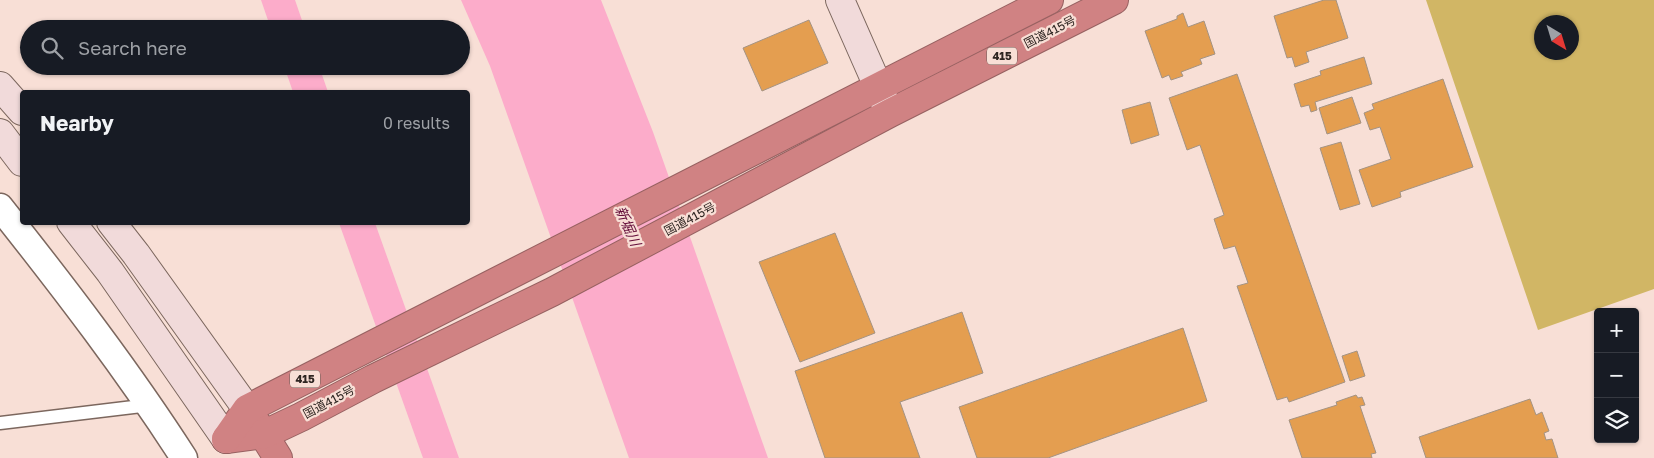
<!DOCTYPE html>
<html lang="en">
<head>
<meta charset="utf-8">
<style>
	body { margin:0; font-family:"Golos Text","Noto Sans JP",sans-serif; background:#242831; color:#f1f3f6 }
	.controls { position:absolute; right:15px; bottom:15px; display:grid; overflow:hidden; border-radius:5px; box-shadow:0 1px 4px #0004 }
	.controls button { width:45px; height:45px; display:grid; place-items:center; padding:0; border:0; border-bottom:1px solid #363941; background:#171b24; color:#f1f3f6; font:25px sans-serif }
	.compass { position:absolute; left:1534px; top:15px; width:45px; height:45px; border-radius:50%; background:#171b24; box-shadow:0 1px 4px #0004; rotate:142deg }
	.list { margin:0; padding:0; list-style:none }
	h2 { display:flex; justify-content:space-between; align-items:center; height:65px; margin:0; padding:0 20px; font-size:21px }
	h2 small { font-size:16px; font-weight:400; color:#9ea1a6 }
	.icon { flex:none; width:28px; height:28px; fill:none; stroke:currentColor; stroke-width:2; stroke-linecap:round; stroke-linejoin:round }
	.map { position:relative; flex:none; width:1654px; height:458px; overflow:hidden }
	.search { position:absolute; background:#171b24; box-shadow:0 1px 4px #0004; left:20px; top:20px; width:450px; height:55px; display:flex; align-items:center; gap:12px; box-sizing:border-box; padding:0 18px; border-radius:28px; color:#9ea1a6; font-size:19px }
	.panel { position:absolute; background:#171b24; box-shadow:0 1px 4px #0004; left:20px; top:90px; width:450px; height:135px; border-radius:5px }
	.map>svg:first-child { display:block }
	.green { fill:#d1b665; fill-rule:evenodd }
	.water { fill:#fcacca }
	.building { fill:#e49e50; stroke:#a49383 }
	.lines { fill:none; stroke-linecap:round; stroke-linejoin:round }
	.lane-casing { stroke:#7c675e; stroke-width:15 }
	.street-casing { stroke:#7c675e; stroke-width:29 }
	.secondary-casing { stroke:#7c675e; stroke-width:30 }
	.highway-casing { stroke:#976161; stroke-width:30 }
	.lane { stroke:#fff; stroke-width:12 }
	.street { stroke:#fff; stroke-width:26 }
	.secondary { stroke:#f1dada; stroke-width:28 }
	.highway { stroke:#d08283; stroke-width:28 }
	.labels { text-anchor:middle; stroke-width:4.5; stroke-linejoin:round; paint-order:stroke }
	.shield { fill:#f8dfd6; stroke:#6b5d57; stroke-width:1 }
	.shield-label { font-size:11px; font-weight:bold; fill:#2e2521 }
	.street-label { font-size:12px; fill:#2e2521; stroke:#f8dfd6 }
	.water-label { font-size:14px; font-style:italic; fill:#630c39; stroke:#f8dfd6 }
</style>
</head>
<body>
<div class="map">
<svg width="1654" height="458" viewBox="0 0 1654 458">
	<rect width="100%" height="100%" fill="#f8dfd6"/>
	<path class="green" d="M1426,0H1654V289L1538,330ZM1542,22H1572V52H1542Z"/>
	<g class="water">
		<polygon points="261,0 295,0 305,29 271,29"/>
		<polygon points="461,0 601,0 653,132 768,458 629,458 490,66"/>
		<polygon points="284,66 319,66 328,92 293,92"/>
		<polygon points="339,223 375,223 459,458 423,458"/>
	</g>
	<g class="building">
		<polygon points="1324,0 1336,0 1348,38 1306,52 1309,62 1295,67 1292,57 1287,58 1274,16"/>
		<polygon points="1183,13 1188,27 1204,21 1215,54 1200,59 1202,64 1181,72 1183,76 1171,80 1169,75 1162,78 1145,31 1177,19 1177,16"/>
		<polygon points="809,20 828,63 762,91 743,48"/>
		<polygon points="1364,57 1372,84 1315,102 1317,110 1311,112 1309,105 1301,107 1294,84 1321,75 1320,71"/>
		<polygon points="1237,74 1345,382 1289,402 1287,397 1277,400 1237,286 1248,283 1235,246 1224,249 1214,219 1224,215 1200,145 1187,150 1169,98"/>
		<polygon points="1443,79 1473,167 1400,192 1401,197 1372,207 1359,170 1391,159 1380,127 1370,130 1364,113 1374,109 1372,104"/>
		<polygon points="1352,97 1361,123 1327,134 1319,108"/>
		<polygon points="1150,102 1159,135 1131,144 1122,110"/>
		<polygon points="1341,142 1360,204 1340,210 1320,148"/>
		<polygon points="835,233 875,333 800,362 759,262"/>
		<polygon points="962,312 983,373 900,402 920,458 825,458 795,371"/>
		<polygon points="1183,328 1207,401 1048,458 977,458 959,407"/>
		<polygon points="1357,351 1365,376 1350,381 1342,356"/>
		<polygon points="1356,395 1358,398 1362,397 1365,405 1360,406 1376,453 1371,454 1372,458 1302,458 1289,420 1337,405 1336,402"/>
		<polygon points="1530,399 1536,415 1542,412 1549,431 1544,433 1546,440 1552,439 1558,458 1426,458 1419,437"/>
	</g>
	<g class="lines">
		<g class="lane-casing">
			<polyline id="lane" points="0,423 150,405"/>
		</g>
		<g class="street-casing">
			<path id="street" d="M0,207C65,289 128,371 184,458"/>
		</g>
		<g class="secondary-casing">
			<g id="secondary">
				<polyline points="840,0 888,109"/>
				<polyline points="0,86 22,111"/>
				<polyline points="0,133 22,162"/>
				<polyline points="71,222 110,272 226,439"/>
				<polyline points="111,222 136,254 247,409"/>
			</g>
		</g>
		<g class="highway-casing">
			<g id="highway">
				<polyline points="255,421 278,458"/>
				<polyline points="226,439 265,434 301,417 373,379 552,292 890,113 1114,0"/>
				<polyline points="226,439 247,409 1049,0"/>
			</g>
		</g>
		<use href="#lane" class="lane"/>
		<use href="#street" class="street"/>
		<use href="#secondary" class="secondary"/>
		<use href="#highway" class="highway"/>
	</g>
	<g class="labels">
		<g class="shield">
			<rect x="987" y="47.5" width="30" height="17" rx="4"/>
			<rect x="290" y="370.5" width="30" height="17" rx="4"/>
		</g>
		<g class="shield-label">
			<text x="1002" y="60">415</text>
			<text x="305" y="383">415</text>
		</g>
		<g class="street-label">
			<text transform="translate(1050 32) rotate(-27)" y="4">国道415号</text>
			<text transform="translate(690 219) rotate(-28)" y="4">国道415号</text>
			<text transform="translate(329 402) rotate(-28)" y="4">国道415号</text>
		</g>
		<g class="water-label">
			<text transform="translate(628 226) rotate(66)" y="5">新堀川</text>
		</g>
	</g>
</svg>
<div class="controls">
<button>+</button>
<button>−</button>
<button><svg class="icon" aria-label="layers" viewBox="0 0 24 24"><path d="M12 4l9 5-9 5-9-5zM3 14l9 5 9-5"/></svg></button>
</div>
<svg class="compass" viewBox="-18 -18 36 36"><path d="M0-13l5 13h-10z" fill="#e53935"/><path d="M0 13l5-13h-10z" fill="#9ea1a6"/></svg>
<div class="search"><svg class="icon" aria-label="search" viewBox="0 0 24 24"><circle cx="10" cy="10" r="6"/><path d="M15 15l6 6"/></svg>Search here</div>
<section class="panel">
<h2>Nearby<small>0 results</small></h2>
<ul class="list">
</ul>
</section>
</div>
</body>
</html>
